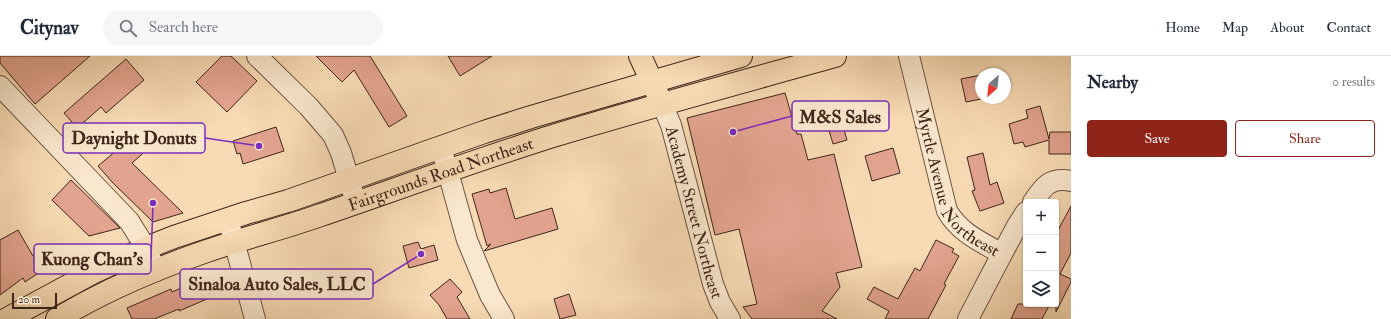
<!DOCTYPE html>
<html lang="en">
<head>
<meta charset="utf-8">
<style>
	body { margin:0; font-family:"IM FELL Double Pica",serif; background:#f6f6f7; color:#1f2937 }
	.controls { position:absolute; right:12px; bottom:12px; display:grid; overflow:hidden; border-radius:4px; box-shadow:0 1px 3px #0004 }
	.controls button { width:36px; height:36px; display:grid; place-items:center; padding:0; border:0; border-bottom:1px solid #e0e1e3; background:#fff; color:#1f2937; font:20px sans-serif }
	.compass { position:absolute; left:975px; top:12px; width:36px; height:36px; border-radius:50%; background:#fff; box-shadow:0 1px 3px #0004; rotate:207deg }
	.scale { position:absolute; left:12px; bottom:10px; width:45px; box-sizing:border-box; padding-left:4px; border:2px solid #3e251b; border-top:0; font-size:11px; line-height:14px; white-space:nowrap; color:#3e251b; -webkit-text-stroke:3px #fae8ce; paint-order:stroke }
	.list { margin:0; padding:0; list-style:none }
	h2 { display:flex; justify-content:space-between; align-items:center; height:52px; margin:0; padding:0 16px; font-size:17px }
	h2 small { font-size:13px; font-weight:400; color:#747a83 }
	.actions { display:flex; gap:8px; padding:12px 16px }
	.actions a { flex:1; padding:9px 0; border:1px solid #8f2418; border-radius:4px; text-align:center; font-size:14px; color:#8f2418 }
	.actions .main { background:#8f2418; color:#fff }
	.icon { flex:none; width:22px; height:22px; fill:none; stroke:currentColor; stroke-width:2; stroke-linecap:round; stroke-linejoin:round }
	.map { position:relative; flex:none; width:1071px; height:263px; overflow:hidden }
	header { display:flex; align-items:center; gap:24px; box-sizing:border-box; height:56px; padding:0 20px; background:#fff; border-bottom:1px solid #e0e1e3 }
	header strong { font-size:19px }
	nav { display:flex; gap:22px; margin-inline-start:auto; font-size:14px }
	.search { width:280px; height:36px; background:#f6f6f7; display:flex; align-items:center; gap:10px; box-sizing:border-box; padding:0 14px; border-radius:22px; color:#747a83; font-size:15px }
	main { display:flex }
	aside { flex:1; background:#fff }
	.map>svg:first-child { display:block }
	.building { fill:#e3a48f; stroke:#3e251b }
	.lines { fill:none; stroke-linecap:round; stroke-linejoin:round }
	.minor-casing { stroke:#6c5241; stroke-width:22 }
	.major-casing { stroke:#3e251b; stroke-width:24 }
	.minor { stroke:#fae8ce; stroke-width:20 }
	.major { stroke:#f8dbb4; stroke-width:22 }
	.labels { text-anchor:middle; stroke-width:3.5; stroke-linejoin:round; paint-order:stroke }
	.street-label { font-size:17px; fill:#3e251b; stroke:#fae8ce }
	.leader { fill:none; stroke:#7b2cbf; stroke-width:1.5 }
	.callout-dot { fill:#7b2cbf; stroke:#fae8ce; stroke-width:1.5 }
	.callout { fill:#fae8ce; stroke:#7b2cbf; stroke-width:1.5 }
	.callout-label { font-size:18px; text-anchor:middle; font-weight:bold; fill:#3e251b }
</style>
</head>
<body>
<header>
<strong>Citynav</strong>
<div class="search"><svg class="icon" aria-label="search" viewBox="0 0 24 24"><circle cx="10" cy="10" r="6"/><path d="M15 15l6 6"/></svg>Search here</div>
<nav><a>Home</a><a>Map</a><a>About</a><a>Contact</a></nav>
</header>
<main>
<div class="map">
<svg width="1071" height="263" viewBox="0 0 1071 263">
	<rect width="100%" height="100%" fill="#f8dbb4"/>
	<filter id="stains"><feTurbulence type="fractalNoise" baseFrequency=".005" numOctaves="4"/><feColorMatrix values="0 0 0 0 .2 0 0 0 0 .09 0 0 0 0 .02 0 0 0 .5 -.17"/></filter>
	<radialGradient id="worn" r=".72"><stop offset=".6" stop-color="#630" stop-opacity="0"/><stop offset="1" stop-color="#630" stop-opacity=".3"/></radialGradient>
	<g class="building">
		<polygon points="0,0 90,0 35,48 0,7"/>
		<polygon points="222,0 231,0 257,25 227,56 196,26"/>
		<polygon points="316,0 370,0 407,60 389,71 354,14 342,26"/>
		<polygon points="448,0 492,0 460,20"/>
		<polygon points="126,3 144,24 106,57 101,51 77,72 64,57"/>
		<polygon points="981,19 981,43 966,46 961,23"/>
		<polygon points="785,37 797,78 801,78 808,104 834,98 862,211 836,217 840,231 822,255 837,263 752,263 743,251 757,248 739,173 715,179 687,62"/>
		<polygon points="1040,50 1049,83 1050,76 1071,76 1071,98 1049,98 1049,84 1025,91 1023,86 1014,88 1009,68 1028,62 1026,54"/>
		<polygon points="842,67 847,84 833,88 828,71"/>
		<polygon points="276,71 284,95 243,108 240,97 237,98 233,85"/>
		<polygon points="136,78 148,93 132,107 183,157 153,166 113,127 98,110"/>
		<polygon points="893,92 900,117 872,125 865,100"/>
		<polygon points="983,97 990,129 997,126 1004,147 980,155 972,135 975,134 967,101"/>
		<polygon points="71,124 120,172 89,180 52,144"/>
		<polygon points="506,132 515,163 552,152 558,173 484,195 491,188 487,190 472,138 489,133 490,137"/>
		<polygon points="1071,150 1071,197 1060,218 1071,223 1071,226 1056,256 1056,178"/>
		<polygon points="18,174 33,200 42,194 55,206 25,226 23,222 0,239 0,184"/>
		<polygon points="936,184 954,193 952,196 959,200 944,228 946,229 928,263 885,263 889,255 867,243 874,231 898,243 915,212 920,215"/>
		<polygon points="418,186 421,193 434,189 438,204 409,212 403,190"/>
		<polygon points="213,218 221,237 179,255 179,253 154,263 132,263 127,252 171,233 172,236"/>
		<polygon points="450,223 462,236 457,241 470,263 447,263 439,249 430,239"/>
		<polygon points="569,238 576,259 560,263 554,243"/>
		<polygon points="1018,248 1050,248 1042,263 1011,263"/>
	</g>
	<g class="lines">
		<g class="minor-casing">
			<g id="minor">
				<polyline points="257,0 309,51 333,79 341,97 356,147"/>
				<path id="s1" d="M909,0L947,155C961,178 980,185 1002,198L968,263"/>
				<polyline points="0,30 129,165 146,192 156,215"/>
				<path id="s2" d="M662,48L671,69L713,228L720,246L730,263"/>
				<polyline points="441,91 467,184 490,239 504,263"/>
				<path d="M1033,146C1044,130 1050,121 1071,125"/>
				<polyline points="228,163 255,263"/>
				<polyline points="1002,198 1017,170 1026,156"/>
			</g>
		</g>
		<g class="major-casing">
			<g id="major">
				<polyline points="640,0 658,39"/>
				<polyline points="7,263 92,217 146,192 174,181 246,157 288,145 484,76 531,61 741,0"/>
				<path id="s3" d="M57,263C102,236 157,212 207,195C244,182 281,173 318,160C397,133 476,104 556,79C649,51 742,26 835,0"/>
			</g>
		</g>
		<use href="#minor" class="minor"/>
		<use href="#major" class="major"/>
	</g>
	<g class="labels">
		<g class="street-label">
			<text dy="6" stroke="none"><textPath href="#s3" startOffset="411">Fairgrounds Road Northeast</textPath></text>
			<text dy="6" stroke="none"><textPath href="#s1" startOffset="140">Myrtle Avenue Northeast</textPath></text>
			<text dy="6" stroke="none"><textPath href="#s2" startOffset="113">Academy Street Northeast</textPath></text>
		</g>
	</g>
	<path class="leader" d="M733 76L792 60M259 90L205 82M153 147L151 203M421 198L373 228"/>
	<g class="callout-dot">
		<circle cx="733" cy="76" r="4"/>
		<circle cx="259" cy="90" r="4"/>
		<circle cx="153" cy="147" r="4"/>
		<circle cx="421" cy="198" r="4"/>
	</g>
	<g class="callout">
		<rect x="792" y="45" width="97" height="30" rx="4"/>
		<rect x="63" y="67" width="142" height="30" rx="4"/>
		<rect x="34" y="188" width="117" height="30" rx="4"/>
		<rect x="180" y="213" width="193" height="30" rx="4"/>
	</g>
	<g class="callout-label">
		<text x="840" y="67">M&amp;S Sales</text>
		<text x="134" y="88">Daynight Donuts</text>
		<text x="92" y="209">Kuong Chan's</text>
		<text x="277" y="234">Sinaloa Auto Sales, LLC</text>
	</g>
	<rect width="100%" height="100%" filter="url(#stains)"/>
	<rect width="100%" height="100%" fill="url(#worn)"/>
</svg>
<div class="controls">
<button>+</button>
<button>−</button>
<button><svg class="icon" aria-label="layers" viewBox="0 0 24 24"><path d="M12 4l9 5-9 5-9-5zM3 14l9 5 9-5"/></svg></button>
</div>
<svg class="compass" viewBox="-18 -18 36 36"><path d="M0-13l5 13h-10z" fill="#e53935"/><path d="M0 13l5-13h-10z" fill="#747a83"/></svg>
<div class="scale">20 m</div>
</div>
<aside>
<h2>Nearby<small>0 results</small></h2>
<ul class="list">
</ul>
<div class="actions"><a class="main">Save</a><a>Share</a></div>
</aside>
</main>
</body>
</html>
